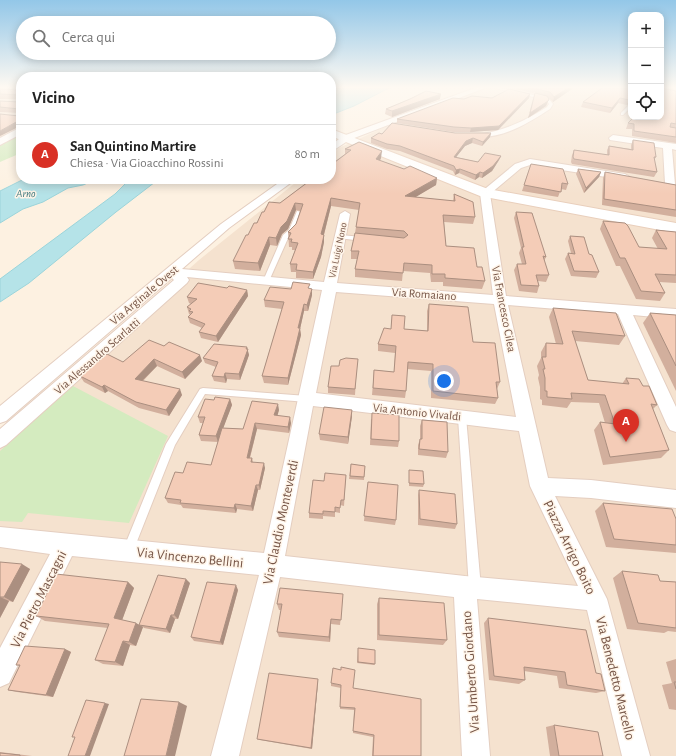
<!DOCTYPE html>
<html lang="it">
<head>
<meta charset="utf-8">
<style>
	body { margin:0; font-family:"Alegreya Sans",sans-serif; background:#f6f6f6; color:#222 }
	.controls { position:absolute; right:12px; top:12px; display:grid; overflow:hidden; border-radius:8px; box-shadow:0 2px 10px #0003 }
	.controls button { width:36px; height:36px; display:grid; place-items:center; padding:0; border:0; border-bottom:1px solid #e0e0e0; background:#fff; color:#222; font:20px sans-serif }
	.you { position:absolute; left:444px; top:381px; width:14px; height:14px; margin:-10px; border:3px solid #fff; border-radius:50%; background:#1a73e8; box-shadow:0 0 0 6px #1a73e833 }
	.badge { display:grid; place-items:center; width:26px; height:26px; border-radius:50%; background:#d93025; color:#fff; font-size:13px; font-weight:700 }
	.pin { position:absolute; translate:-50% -33px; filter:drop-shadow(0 1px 2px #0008) }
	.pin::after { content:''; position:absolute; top:21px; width:14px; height:12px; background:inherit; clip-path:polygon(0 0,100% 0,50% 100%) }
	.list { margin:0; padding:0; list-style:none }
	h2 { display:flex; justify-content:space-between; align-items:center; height:52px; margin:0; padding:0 16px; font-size:17px }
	h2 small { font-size:13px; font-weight:400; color:#767676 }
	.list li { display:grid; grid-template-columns:26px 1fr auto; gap:12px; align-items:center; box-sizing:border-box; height:60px; padding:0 16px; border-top:1px solid #e0e0e0 }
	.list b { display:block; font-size:15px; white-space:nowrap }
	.list p { margin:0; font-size:13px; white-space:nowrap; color:#767676 }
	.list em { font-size:13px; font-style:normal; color:#767676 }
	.icon { flex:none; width:22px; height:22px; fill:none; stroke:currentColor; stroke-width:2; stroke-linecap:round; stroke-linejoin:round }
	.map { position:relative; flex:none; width:676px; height:756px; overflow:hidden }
	.search { position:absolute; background:#fff; box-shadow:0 2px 10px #0003; left:16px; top:16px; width:320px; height:44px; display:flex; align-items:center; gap:10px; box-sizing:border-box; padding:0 14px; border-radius:22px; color:#767676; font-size:15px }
	.panel { position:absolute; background:#fff; box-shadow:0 2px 10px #0003; left:16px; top:72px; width:320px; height:112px; border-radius:16px }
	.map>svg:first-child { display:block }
	.residential { fill:#f5e2cf }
	.green { fill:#d4ebbf }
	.water { fill:#b5e3e8; stroke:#9bd4da }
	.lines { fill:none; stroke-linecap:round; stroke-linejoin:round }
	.lane-casing { stroke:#e4cec0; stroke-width:2 }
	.street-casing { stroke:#e4cec0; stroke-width:2 }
	.secondary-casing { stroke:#e9cfbc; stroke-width:2 }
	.lane { fill:#fff; fill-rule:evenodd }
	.street { fill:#fff; fill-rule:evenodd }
	.secondary { fill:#fff; fill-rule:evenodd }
	.wall { fill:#d2af9d }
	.shaded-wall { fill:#ab8f80 }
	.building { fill:#f4ccb7; stroke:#ab8f80 }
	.labels { text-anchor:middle; stroke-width:3; stroke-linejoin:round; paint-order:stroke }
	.far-street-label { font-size:10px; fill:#765547; stroke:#fff5e9 }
	.far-water-label { font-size:11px; font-style:italic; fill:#3a767c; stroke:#fff5e9 }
	.street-label { font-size:12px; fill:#765547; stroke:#fff5e9 }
	.near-street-label { font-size:14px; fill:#765547; stroke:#fff5e9 }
</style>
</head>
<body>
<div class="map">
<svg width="676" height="756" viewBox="0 0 676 756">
	<rect width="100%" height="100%" fill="#fdf1e1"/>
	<g class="residential">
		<polygon points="0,88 21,88 21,134 0,146"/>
		<polygon points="487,88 631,88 631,117 661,117 661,88 676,89 676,756 0,756 0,437 199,260 300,179 331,179 331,155 339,148 407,117"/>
	</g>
	<g class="green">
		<polygon points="21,134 21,153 0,162 0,146"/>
		<polygon points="73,386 168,436 129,523 28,513 22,522 0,521 0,451"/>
	</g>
	<g class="water">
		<polygon points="331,88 389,88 354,106 331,115"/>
		<polygon points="24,179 97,179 83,185 68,188 43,202 23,209 0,223 0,191"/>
		<polygon points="130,179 159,179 116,212 29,283 0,302 0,279 115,194"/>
	</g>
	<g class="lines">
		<g class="lane-casing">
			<g id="lane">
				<path d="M495,88H500L548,98L553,104L550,109C530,122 505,138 479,137V135C507,129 523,122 547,107L549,104L546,100Z"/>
				<polygon points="630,104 631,104 631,107 623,115 621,115 621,113"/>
				<polygon points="304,179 310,179 306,181 304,181"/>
				<polygon points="297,211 302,212 295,231 289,236 269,281 268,282 264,282 263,281 283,235 289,230"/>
				<polygon points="340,235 363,237 366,239 363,241 338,238 337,237"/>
				<polygon points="203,388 307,396 310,397 311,399 310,401 307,402 205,394 175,445 132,554 128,555 124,554 123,550 166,444 200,389"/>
				<polygon points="462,414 465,415 466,417 481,588 479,592 475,594 471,592 469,588 458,417 459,415"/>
			</g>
		</g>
		<g class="street-casing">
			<g id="street">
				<polygon points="11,88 20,88 0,98 0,93"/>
				<polygon points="475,88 485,88 349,140 331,152 331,145 343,136"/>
				<polygon points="21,127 21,134 0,145 0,138"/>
				<polygon points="613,135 676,144 676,150 672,149 675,184 674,186 670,187 665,184 663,148 610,140 609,138"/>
				<path d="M530,159L625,174L630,177L625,180L530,165L521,168L490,194L506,296L676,309V319L633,315L676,407V432L670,430L667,425L618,314L508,305L548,478L591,480L676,490V508L591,498L555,496L607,599L650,756H622L587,610L477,599L490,756H462L454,597L280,577L239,756H211L259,575L72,556L9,683L0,687V648L50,554L0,547V527L264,553L322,290L187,277L189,280L187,283L6,445L0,448V429L174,280L172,278L6,421L0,423V406L221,224L284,179H296L229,228L182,269L324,282L340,214L345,211L350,214L337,283L493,295L480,193L515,164ZM336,292L494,304L516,417L316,393ZM313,406L519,431L530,486L578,586L465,576L285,556Z"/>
			</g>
		</g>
		<g class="secondary-casing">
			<polygon id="secondary" points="331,129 488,189 676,223 676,233 480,196 331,136"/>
		</g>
		<use href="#lane" class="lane"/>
		<use href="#street" class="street"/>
		<use href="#secondary" class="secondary"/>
	</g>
	<g class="wall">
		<polygon points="21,88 21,126 20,126 0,136 19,116 20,113 0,112 0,101 19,102 20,99 0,99 0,89 19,90"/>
		<polygon points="514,88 572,88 572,89 553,102 547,96 547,104 546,106 528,118 535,92 533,93 514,89"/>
		<polygon points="631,88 631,102 627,105 618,103 610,113 581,107 583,102"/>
		<polygon points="676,91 676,143 632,136 632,129 626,129 628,123"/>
		<polygon points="530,94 529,98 498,130 470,132 453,132 397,123 397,119 464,99 492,98"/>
		<polygon points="410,99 440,99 392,117 385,114 386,109"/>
		<polygon points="491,133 490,137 482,146 472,143 465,146 456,157 478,162 501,156 499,160 492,171 482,178 479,177 475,180 459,173 455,175 453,171 400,151 387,149 371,143 371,138 382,134"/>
		<polygon points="633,140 656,157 654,160 657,172 654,177 572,164 571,162 572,155 574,150 607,155 607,150 609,146 631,149 631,145"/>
		<polygon points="345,149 381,158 380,161 404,169 437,178 436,185 415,197 453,201 454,194 475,217 473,224 444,222 446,246 477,267 485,281 482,289 443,286 443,282 431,282 430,273 403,271 402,281 355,277 355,269 357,259 351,259 351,251 355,233 356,227 359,210 331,206 324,235 324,242 321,257 313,279 296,278 296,272 291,272 290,264 295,250 292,250 292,247 289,247 288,232 296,224 300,211 296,210 288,229 282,234 277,246 270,245 260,271 235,269 233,261 248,235 264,212 280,203 345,154"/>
		<polygon points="531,164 568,184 566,190 561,189 558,197 522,191"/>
		<polygon points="578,169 601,172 599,177 584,193 576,174"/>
		<polygon points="605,172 676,185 676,217 602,205 603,178"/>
		<polygon points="516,212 546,257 544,261 549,275 546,282 538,281 539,286 537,293 519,291 514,270 517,264 522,264 519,253 521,248 514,218"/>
		<polygon points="603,221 639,247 658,249 652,238 656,230 676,232 676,283 659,282 665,293 660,301 636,299 620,266 616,266 600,229"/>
		<polygon points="570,236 589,254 599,272 596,278 571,276 565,259 568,253 571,253 568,241"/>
		<polygon points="227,288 247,290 248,296 218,342 201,338 199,332 202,328 190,323 188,317 190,314 189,314 187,307 191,304 189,303 187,297"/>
		<polygon points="291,289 310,289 312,295 308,311 304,311 300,329 301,335 288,385 264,383 262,376 282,309 265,307 264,300"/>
		<polygon points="429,304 473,342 500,382 497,389 498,398 495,404 431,398 431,371 407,369 406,391 405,398 372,395 374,370 394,372 395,353 378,351 378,344 391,329 392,315 404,329 427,331 427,311"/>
		<polygon points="553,308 625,336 619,345 575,341 588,380 622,384 626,378 643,386 657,405 653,409 669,450 661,458 603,465 594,430 600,422 605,423 599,403 571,402 567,408 542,405 542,400 540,399 540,387 538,378 539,375 537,366 541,358 541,352 546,343 556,344 549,317"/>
		<polygon points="650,313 676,315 676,391 643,323"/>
		<polygon points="164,346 202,361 185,379 157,366 143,381 182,395 169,416 139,408 108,391 105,393 84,382 80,376 123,362"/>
		<polygon points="247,349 249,355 240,380 227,379 226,383 214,381 212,376 216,367 205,363 203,358"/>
		<polygon points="357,365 355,395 328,393 328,387 339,366"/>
		<polygon points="230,399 232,405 223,428 243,429 279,410 277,415 291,423 289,433 257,429 250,458 252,458 253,462 265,468 260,490 258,490 253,511 237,509 236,513 195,509 183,508 181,505 168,503 165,498 183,473 211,465 218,442 201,441 199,435 203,423 200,423 198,417 214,400"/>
		<polygon points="352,410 352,416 348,444 320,440 319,434"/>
		<polygon points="371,419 399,441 398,447 370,445"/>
		<polygon points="422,420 448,452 446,458 418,455 418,445 420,439 420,426"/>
		<polygon points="351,464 365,466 364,480 349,479"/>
		<polygon points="409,470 424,484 423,487 409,486"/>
		<polygon points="346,475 344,506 340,505 340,513 335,512 335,517 323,516 323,519 309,518 309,513 324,481"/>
		<polygon points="368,482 396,520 395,525 364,521"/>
		<polygon points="419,490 457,524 455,529 418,525 418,495"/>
		<polygon points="603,503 676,519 676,553 606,547 595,511"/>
		<polygon points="0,562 30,569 13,602 9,601 0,618"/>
		<polygon points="622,571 660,581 676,582 676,632 668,631 664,633 627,629 613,578"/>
		<polygon points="128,582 134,588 122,620 139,625 190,583 178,619 175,619 170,633 144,628 143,627 136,646 130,645 123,666 103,664 95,660 108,628 45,621 36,616"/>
		<polygon points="238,590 223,645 194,641 191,637"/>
		<polygon points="343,594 340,625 331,624 330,642 279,637 277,632 281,610 279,610 277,604"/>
		<polygon points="379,598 447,640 443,645 377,640 377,604"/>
		<polygon points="488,618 596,673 605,691 596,693 559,688 557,676 524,671 525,680 519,684 489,680 484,623"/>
		<polygon points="358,648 375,664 374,665 357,663"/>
		<polygon points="65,649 71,652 53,697 17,692 8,690 20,666 16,665"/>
		<polygon points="676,659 676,710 669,709 662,685 672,683 666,662"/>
		<polygon points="318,679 318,682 312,749 260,740 257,739"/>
		<polygon points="331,683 353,688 421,756 372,756 373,737 353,733 354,710 340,709 341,688 331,686"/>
		<polygon points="554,725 603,756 550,756 546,727"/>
		<polygon points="0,752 32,756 0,756"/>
	</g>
	<g class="shaded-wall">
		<polygon points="568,88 572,88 572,89 553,102 554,97"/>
		<polygon points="441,94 440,99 392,117 392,111"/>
		<polygon points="530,94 529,98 498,130 470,132 471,128"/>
		<polygon points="620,98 618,103 610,113 612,108"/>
		<polygon points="549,99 546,106 528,118 530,113"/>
		<polygon points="631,99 631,102 627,105 629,100"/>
		<polygon points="18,121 20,126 0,136 0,131"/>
		<polygon points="491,133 490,137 482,146 483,142"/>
		<polygon points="473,138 472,143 465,146 453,161 454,157 466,141"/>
		<polygon points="382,151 381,158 376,167 376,159"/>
		<polygon points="501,156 499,160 492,171 482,178 483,173"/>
		<polygon points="460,169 459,173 455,175 456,170"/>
		<polygon points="480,172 479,177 475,180 476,175"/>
		<polygon points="601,172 599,177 584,193 586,188"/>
		<polygon points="437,178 436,185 404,204 405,196"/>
		<polygon points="331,198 331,206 322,242 321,234"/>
		<polygon points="295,203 296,210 288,229 282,234 277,246 276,238 281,227"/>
		<polygon points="324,235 324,242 321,257 313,279 313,272"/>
		<polygon points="269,237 270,245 260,271 258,263"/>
		<polygon points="312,289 312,295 308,311 307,305"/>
		<polygon points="247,290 248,296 218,342 216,336"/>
		<polygon points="304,304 304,311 300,329 301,335 288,385 288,378 298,328"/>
		<polygon points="247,347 249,355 240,380 239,374"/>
		<polygon points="200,355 202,361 185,379 182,372"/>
		<polygon points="154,359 157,366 138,385 135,379"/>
		<polygon points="225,373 227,379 226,383 224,377"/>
		<polygon points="104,385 108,391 105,393 102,387"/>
		<polygon points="180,389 182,395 169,416 166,410"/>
		<polygon points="230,399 232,405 218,442 216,436"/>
		<polygon points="278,404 279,410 276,421 274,415"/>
		<polygon points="352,410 352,416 348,444 348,437"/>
		<polygon points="290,417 291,423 289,433 288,427"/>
		<polygon points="255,423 257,429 248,464 247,458"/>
		<polygon points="264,463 265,468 260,490 259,485"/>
		<polygon points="256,485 258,490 253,511 251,506"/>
		<polygon points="235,504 237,509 236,513 234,508"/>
		<polygon points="22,564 30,569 13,602 4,597"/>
		<polygon points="186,579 190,583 178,619 174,615"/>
		<polygon points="128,582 134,588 121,623 114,618"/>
		<polygon points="236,585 238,590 223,645 220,642"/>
		<polygon points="0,597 9,601 0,618"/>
		<polygon points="171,615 175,619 170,633 166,629"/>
		<polygon points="331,619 331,624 330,642 329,637"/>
		<polygon points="136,623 143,627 136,646 129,642"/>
		<polygon points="123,641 130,645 123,666 115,662"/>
		<polygon points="65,649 71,652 53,697 46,695"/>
		<polygon points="318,679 318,682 312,749 311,748"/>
		<polygon points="179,702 187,706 175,756 166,756"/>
		<polygon points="105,703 109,704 90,756 85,756"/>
	</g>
	<g class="building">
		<polygon points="20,88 21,88 21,122 20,122 18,121 0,131 0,114 19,116 20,111 19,109 0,107 0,101 19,102 21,97 19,95 0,94 0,89 19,90 21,89"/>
		<polygon points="528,88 536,88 535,89"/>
		<polygon points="536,88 568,88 554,97 550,92 536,89"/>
		<polygon points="602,88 631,88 631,99 629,100 620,98 612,108 583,102"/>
		<polygon points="661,88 676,91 676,124 671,123 670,127 676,128 676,137 634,131 634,124 628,123 634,117 661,117"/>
		<polygon points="509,89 530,94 499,126 471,128 454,127 397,119 453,98 464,99 472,96 492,98"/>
		<polygon points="426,91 441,94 392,111 386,109 410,99"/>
		<polygon points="535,93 547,96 549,99 548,101 530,113"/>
		<polygon points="392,123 455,133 491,133 483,142 473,138 466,141 454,157 478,162 485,153 501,156 493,166 483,173 480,172 476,175 460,169 456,170 454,166 400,146 387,144 371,138 379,133 382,134"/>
		<polygon points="633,140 654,143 656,157 654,157 657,172 574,159 573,157 574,150 609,155 609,146 633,150"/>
		<polygon points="359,142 382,151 376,159 404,169 410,166 437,178 405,196 455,201 454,194 473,202 475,217 443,215 446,246 474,248 477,267 482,267 485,281 445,278 445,274 432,274 432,265 404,263 403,273 355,269 359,251 351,251 355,233 404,238 408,235 404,231 356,227 360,203 331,198 321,234 324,235 321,249 313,272 296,270 297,264 290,264 298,243 291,242 292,239 288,239 291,233 288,232 296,224 303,204 295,203 287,221 281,227 276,238 269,237 258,263 233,261 246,235 248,235 254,223 257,223 262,212 264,212 269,202 280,203 312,179 331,179 331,165 351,150 345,149"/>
		<polygon points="531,164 563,169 568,184 562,183 561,192 524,185"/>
		<polygon points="578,169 601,172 586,188"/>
		<polygon points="605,172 676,185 676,210 604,199"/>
		<polygon points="516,212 532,213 546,257 543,256 549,275 536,275 539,286 521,285 517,264 526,264 522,247 524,247"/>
		<polygon points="603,221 625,223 628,226 639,247 667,249 656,230 676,232 676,275 655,274 665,293 641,291 625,258 620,258"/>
		<polygon points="570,236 584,237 589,254 592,255 599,272 574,271 568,253 575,254"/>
		<polygon points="293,282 310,284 308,288 312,289 307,305 304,304 298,328 300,328 288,378 262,376 284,302 264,300 270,287 291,289"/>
		<polygon points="198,283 227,288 229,286 247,290 216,336 199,332 205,324 188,317 193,312 189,311 191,309 187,307 197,299 187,297"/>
		<polygon points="429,304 468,307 473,342 495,343 500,382 496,382 498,398 433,391 433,364 408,362 406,391 373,388 374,370 394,372 396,346 378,344 384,328 391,329 392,315 405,316 404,329 428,331"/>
		<polygon points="553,308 616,313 625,336 572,331 588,380 629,384 626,378 639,379 643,386 649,386 657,405 651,404 669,450 610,457 600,422 615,424 605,395 571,393 572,399 547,397 547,391 545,391 545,378 543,369 545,369 542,357 546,357 546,343 563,344"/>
		<polygon points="650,313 676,315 676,366"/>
		<polygon points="149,340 164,346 169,342 200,355 182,372 154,359 135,379 180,389 166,410 136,402 104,385 102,387 80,376 107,354 123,362"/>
		<polygon points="214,344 247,347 246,349 248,349 239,374 225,373 224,377 212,376 218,362 203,358"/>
		<polygon points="346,358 358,359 355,389 328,387 331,366 339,366 340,360"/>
		<polygon points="215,397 230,399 216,436 199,435 205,417 198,417 205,399 214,400"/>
		<polygon points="252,401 278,404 274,415 290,417 288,427 255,423 247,458 252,458 251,462 264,463 259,485 256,485 251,506 235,504 234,508 192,504 180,503 181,500 165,498 175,472 183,473 187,462 211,465 222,428 243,429"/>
		<polygon points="324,407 352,410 348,437 319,434"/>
		<polygon points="372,413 399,415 399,441 371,439"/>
		<polygon points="422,420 447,422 448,452 419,449 420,439 422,439"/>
		<polygon points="351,464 365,466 364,477 350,476"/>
		<polygon points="409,470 423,471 424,484 409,483"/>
		<polygon points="325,473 346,475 344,500 341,500 340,508 335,507 335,512 323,511 323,514 309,513 313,480 324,481"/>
		<polygon points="368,482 398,485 396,520 364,516"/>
		<polygon points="419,490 455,494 457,524 420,519"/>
		<polygon points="603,503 672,509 676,519 676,545 614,539"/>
		<polygon points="0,562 22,564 4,597 0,597"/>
		<polygon points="622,571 658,575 660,581 676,582 676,628 638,623"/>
		<polygon points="56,574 128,582 114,618 136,623 129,642 123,641 115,662 95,660 109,624 36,616"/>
		<polygon points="158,575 186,579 174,615 171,615 166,629 139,625"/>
		<polygon points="207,582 236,585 220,642 191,637"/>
		<polygon points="280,588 343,594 341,620 331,619 329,637 277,632 282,604 277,604"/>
		<polygon points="379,598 444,603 447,640 379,635"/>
		<polygon points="488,618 586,630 596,673 601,674 605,691 567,685 565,672 524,667 525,680 494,676"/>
		<polygon points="25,646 65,649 46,695 8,690 20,665 16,665"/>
		<polygon points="358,648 375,650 375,664 358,662"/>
		<polygon points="341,667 355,670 353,688 421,699 421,756 373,756 374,735 353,731 355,708 340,707 341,685 331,683 333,668 341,670"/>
		<polygon points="269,673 318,679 311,748 257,739"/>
		<polygon points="674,682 676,682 676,689"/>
		<polygon points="141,699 179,702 166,756 124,756"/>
		<polygon points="86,700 105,703 85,756 68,756 75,737 72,737"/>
		<polygon points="554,725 598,732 603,756 559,756"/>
		<polygon points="0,753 20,755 20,756 0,756"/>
	</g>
	<linearGradient id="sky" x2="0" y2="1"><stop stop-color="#93c7e8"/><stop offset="0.45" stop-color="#fef9f2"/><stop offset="1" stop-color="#fef9f2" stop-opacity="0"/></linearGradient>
	<rect width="676" height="194" fill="url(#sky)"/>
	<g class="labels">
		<g class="far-street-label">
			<text transform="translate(337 250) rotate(-78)" y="4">Via Luigi Nono</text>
		</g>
		<g class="far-water-label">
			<text x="26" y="197">Arno</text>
		</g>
		<g class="street-label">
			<text transform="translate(424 294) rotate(4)" y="4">Via Romaiano</text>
			<text transform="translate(144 295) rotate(-40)" y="4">Via Arginale Ovest</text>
			<text transform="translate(504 309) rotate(79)" y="4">Via Francesco Cilea</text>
			<text transform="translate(97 356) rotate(-41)" y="4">Via Alessandro Scarlatti</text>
			<text transform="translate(417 412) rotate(6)" y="4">Via Antonio Vivaldi</text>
		</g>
		<g class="near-street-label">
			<text transform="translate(280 522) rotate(-78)" y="5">Via Claudio Monteverdi</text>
			<text transform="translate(570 547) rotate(64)" y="5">Piazza Arrigo Boito</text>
			<text transform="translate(190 557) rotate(6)" y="5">Via Vincenzo Bellini</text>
			<text transform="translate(38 599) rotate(-63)" y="5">Via Pietro Mascagni</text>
			<text transform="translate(470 672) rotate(-94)" y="5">Via Umberto Giordano</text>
			<text transform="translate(616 678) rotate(76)" y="5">Via Benedetto Marcello</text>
		</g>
	</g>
</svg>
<div class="controls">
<button>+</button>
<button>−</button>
<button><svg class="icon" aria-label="locate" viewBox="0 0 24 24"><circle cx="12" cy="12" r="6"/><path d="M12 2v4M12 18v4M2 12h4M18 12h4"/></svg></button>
</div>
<div class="you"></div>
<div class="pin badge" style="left:626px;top:442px">A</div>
<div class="search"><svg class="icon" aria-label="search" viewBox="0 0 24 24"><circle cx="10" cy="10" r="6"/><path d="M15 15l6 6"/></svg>Cerca qui</div>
<section class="panel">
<h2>Vicino<small></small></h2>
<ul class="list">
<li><span class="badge">A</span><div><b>San Quintino Martire</b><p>Chiesa · Via Gioacchino Rossini</p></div><em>80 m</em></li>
</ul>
</section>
</div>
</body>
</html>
